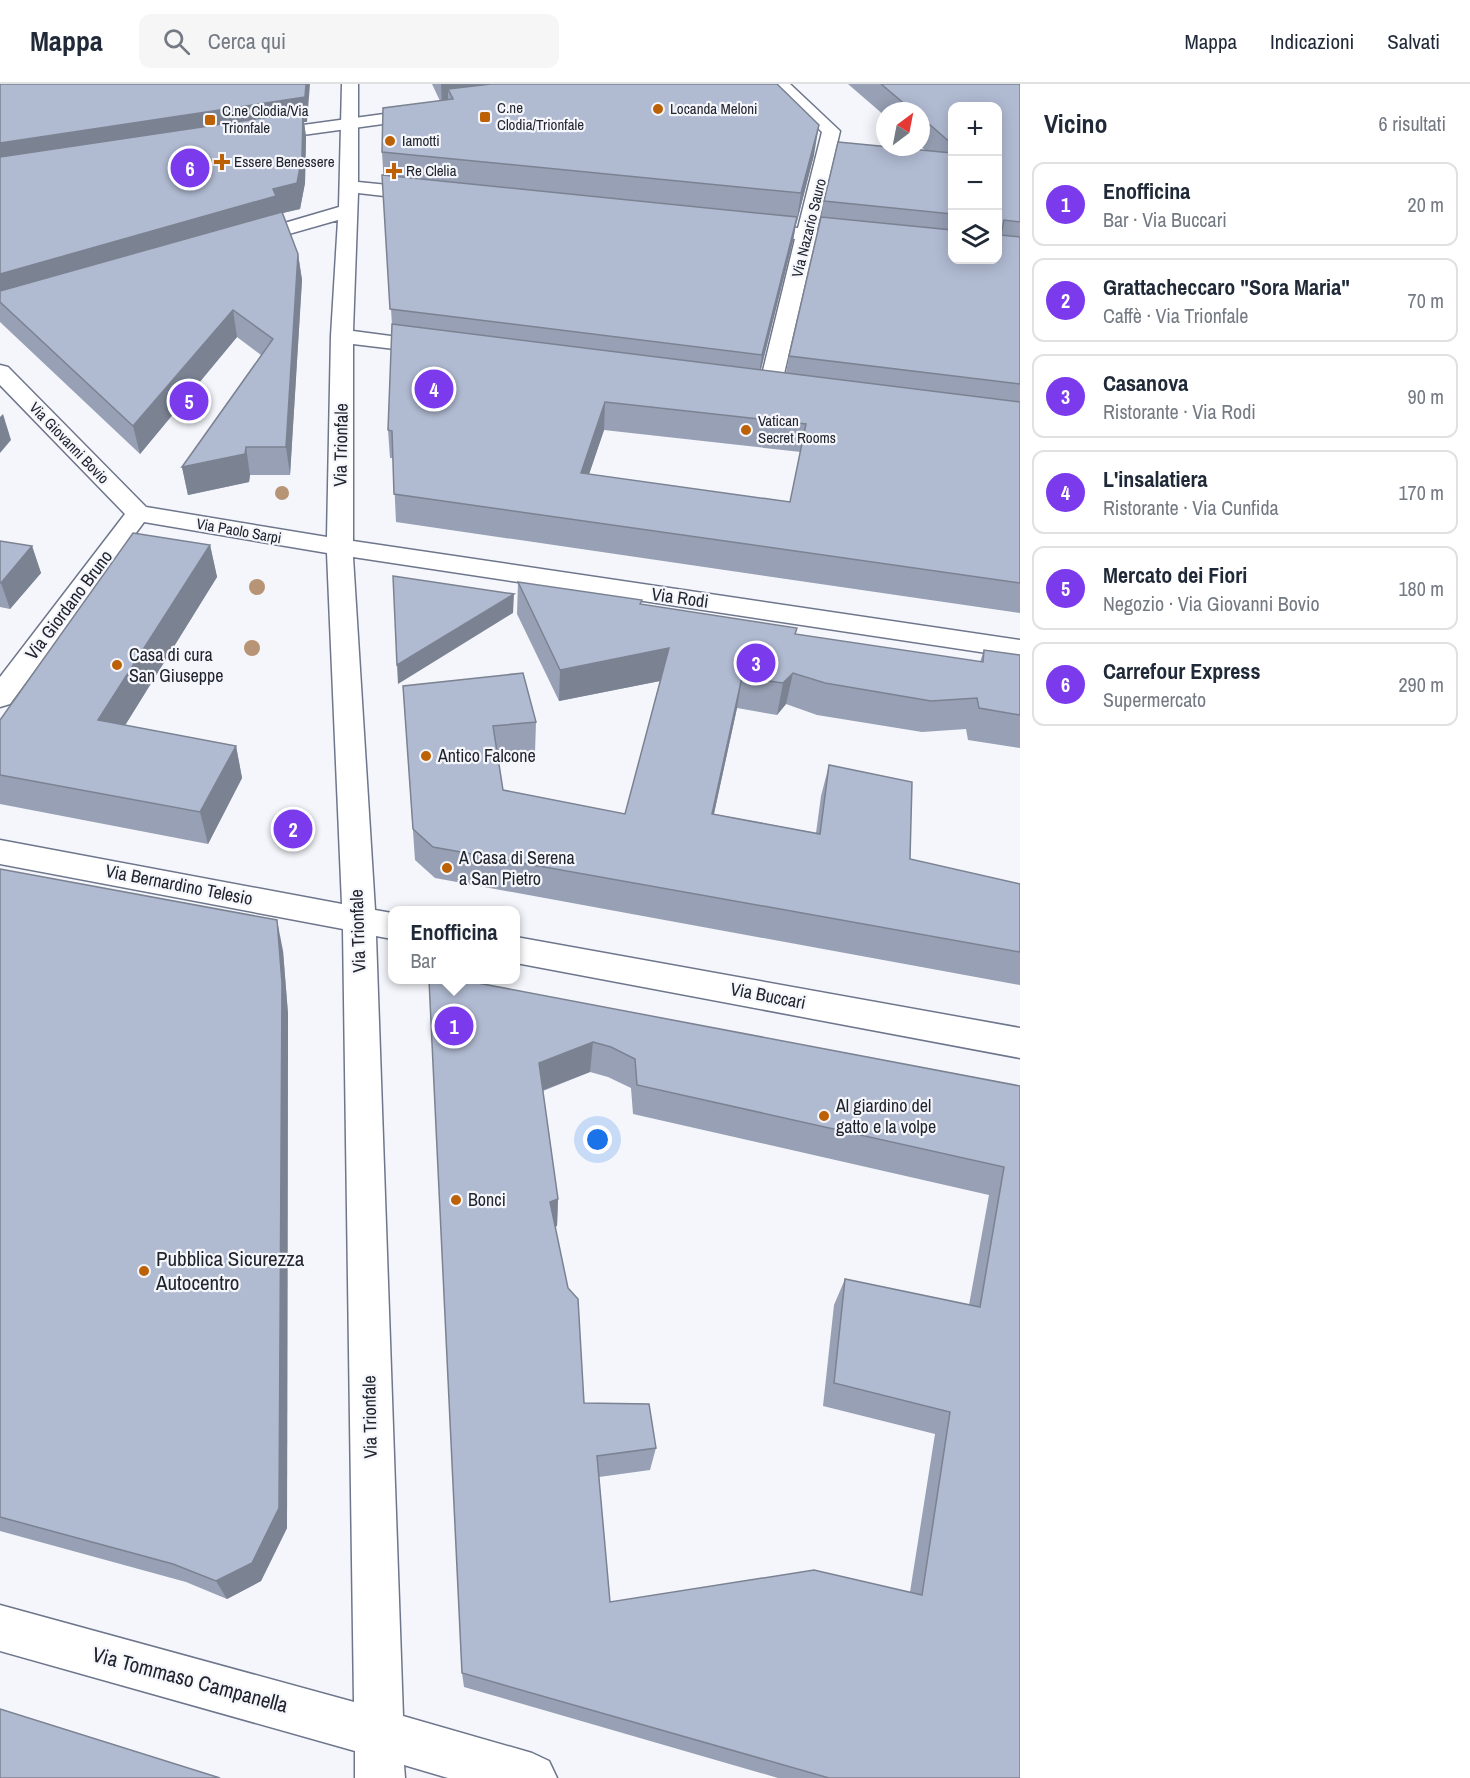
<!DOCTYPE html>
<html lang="it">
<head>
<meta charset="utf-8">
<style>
	body { margin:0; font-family:"Archivo Narrow",sans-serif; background:#f6f6f7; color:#1f2937 }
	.controls { position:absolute; right:18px; top:18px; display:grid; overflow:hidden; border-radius:12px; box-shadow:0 3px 15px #0003 }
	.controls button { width:54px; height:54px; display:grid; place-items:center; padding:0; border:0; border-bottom:2px solid #e0e1e3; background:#fff; color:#1f2937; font:30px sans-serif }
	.compass { position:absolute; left:876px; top:18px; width:54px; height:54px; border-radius:50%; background:#fff; box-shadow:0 3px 15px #0003; rotate:32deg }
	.you { position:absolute; left:598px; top:1056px; width:21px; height:21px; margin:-15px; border:4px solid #fff; border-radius:50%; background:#1a73e8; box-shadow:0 0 0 9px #1a73e833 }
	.badge { display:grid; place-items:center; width:39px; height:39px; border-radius:50%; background:#7c3aed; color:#fff; font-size:20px; font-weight:700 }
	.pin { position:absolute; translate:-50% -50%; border:3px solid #fff; box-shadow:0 2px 6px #0006 }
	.popup { position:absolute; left:388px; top:822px; width:132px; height:78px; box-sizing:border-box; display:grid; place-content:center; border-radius:12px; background:#fff; filter:drop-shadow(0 2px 4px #0005); font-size:20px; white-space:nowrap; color:#747a83 }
	.popup b { font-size:22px; color:#1f2937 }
	.popup::after { content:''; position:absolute; left:50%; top:100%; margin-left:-12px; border:12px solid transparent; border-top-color:#fff }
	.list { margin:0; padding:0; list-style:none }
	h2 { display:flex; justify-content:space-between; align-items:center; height:78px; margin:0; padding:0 24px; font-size:26px }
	h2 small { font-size:20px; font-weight:400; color:#747a83 }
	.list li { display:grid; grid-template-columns:39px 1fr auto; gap:18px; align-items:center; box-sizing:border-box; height:84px; margin:0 12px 12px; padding:0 12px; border:2px solid #e0e1e3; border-radius:12px }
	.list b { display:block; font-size:22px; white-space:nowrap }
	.list p { margin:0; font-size:20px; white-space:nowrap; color:#747a83 }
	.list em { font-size:20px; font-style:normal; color:#747a83 }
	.icon { flex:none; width:33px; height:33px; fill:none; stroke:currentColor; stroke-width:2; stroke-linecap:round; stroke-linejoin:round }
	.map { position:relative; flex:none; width:1020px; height:1694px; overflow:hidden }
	header { display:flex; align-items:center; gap:36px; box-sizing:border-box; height:84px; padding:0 30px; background:#fff; border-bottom:2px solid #e0e1e3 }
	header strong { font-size:28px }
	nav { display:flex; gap:33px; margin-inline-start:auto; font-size:21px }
	.search { width:420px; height:54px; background:#f6f6f7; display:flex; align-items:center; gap:15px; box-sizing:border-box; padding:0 21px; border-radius:12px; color:#747a83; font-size:22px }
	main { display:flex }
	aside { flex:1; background:#fff }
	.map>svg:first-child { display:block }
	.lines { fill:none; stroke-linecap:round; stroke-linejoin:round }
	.minor-casing { stroke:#6e768c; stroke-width:3 }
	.major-casing { stroke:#6e768c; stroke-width:3 }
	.minor { fill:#fff; fill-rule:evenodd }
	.major { fill:#fff; fill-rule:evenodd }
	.tree { fill:#b79475 }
	.wall { fill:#97a0b4; fill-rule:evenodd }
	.shaded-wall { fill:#7b8292 }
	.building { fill:#b0bad1; stroke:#7b8292; stroke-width:1.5; fill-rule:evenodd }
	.poi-dot { fill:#bc6106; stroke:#f4f6fb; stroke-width:2 }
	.labels { text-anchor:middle; stroke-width:4.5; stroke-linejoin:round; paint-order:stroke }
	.far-poi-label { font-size:15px; fill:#20242d; stroke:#f4f6fb; text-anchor:start }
	.far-street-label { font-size:15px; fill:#20242d; stroke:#f4f6fb }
	.street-label { font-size:18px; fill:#20242d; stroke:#f4f6fb }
	.poi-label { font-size:18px; fill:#20242d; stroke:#f4f6fb; text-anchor:start }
	.near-poi-label { font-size:21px; fill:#20242d; stroke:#f4f6fb; text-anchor:start }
	.near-street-label { font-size:21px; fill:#20242d; stroke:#f4f6fb }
</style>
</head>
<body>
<header>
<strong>Mappa</strong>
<div class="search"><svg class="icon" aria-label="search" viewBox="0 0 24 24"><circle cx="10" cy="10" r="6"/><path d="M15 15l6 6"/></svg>Cerca qui</div>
<nav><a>Mappa</a><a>Indicazioni</a><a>Salvati</a></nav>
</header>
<main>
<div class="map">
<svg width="1020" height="1694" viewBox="0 0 1020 1694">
	<rect width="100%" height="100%" fill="#f4f6fb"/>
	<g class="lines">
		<g class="minor-casing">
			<g id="minor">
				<polygon points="342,0 358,0 358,98 428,105 435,107 437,111 435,115 428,117 358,109 353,247 436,258 444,259 447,264 444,269 436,270 353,260 353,457 1020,556 1020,574 353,473 375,826 392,829 392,855 376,852 403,1632 532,1669 549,1677 557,1694 448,1694 404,1681 405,1694 355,1694 355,1667 0,1567 0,1521 354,1618 343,845 0,780 0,756 342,820 327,469 144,438 10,620 0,623 0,593 125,430 0,301 0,281 8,283 146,423 327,453 331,252 338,136 247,162 240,160 237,156 240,152 339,123"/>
				<polygon points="772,0 790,0 840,47 817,146 952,159 952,171 815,157 780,307 777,312 769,314 761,312 758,307 795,155 751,151 744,149 741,145 744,141 751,139 798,144 822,48"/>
				<polygon points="516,853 1020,944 1020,974 516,879"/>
			</g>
		</g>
		<g class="major-casing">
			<polygon id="major" points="428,24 434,25 437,29 434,33 259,57 253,56 250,52 253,48 259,47"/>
		</g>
		<use href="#minor" class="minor"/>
		<use href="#major" class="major"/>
	</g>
	<g class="tree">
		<circle cx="282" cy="409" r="7"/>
		<circle cx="257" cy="503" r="8"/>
		<circle cx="252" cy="564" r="8"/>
	</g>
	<g class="wall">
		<polygon points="0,0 307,38 304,38 306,53 305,99 300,125 283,129 298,170 302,196 290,391 250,391 249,398 188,411 182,383 261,271 237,253 140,370 0,238"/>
		<path d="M432,0H777L814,71L796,141L793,157L761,286L786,289L789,272L821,133L824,117L925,66L921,63V27H885V32L848,0H1020V529L396,438L393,374H390L388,346L392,242L382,68L440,17ZM952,22L998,176H952ZM604,346L801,368L790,418L589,390Z"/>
		<polygon points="0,457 32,462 41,489 10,525 0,523"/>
		<polygon points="210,461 217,493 125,641 236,662 242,694 208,760 0,720 0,636"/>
		<polygon points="518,498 796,550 980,578 984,566 1020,571 1020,664 968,656 966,645 922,648 817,631 786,620 777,631 737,624 714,730 816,749 821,712 829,681 910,775 1020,800 1020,901 435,794 415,776 403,602 536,638 535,669 498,673 503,706 625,730 660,597 559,617 517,530"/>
		<polygon points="0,785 283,867 288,930 287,1444 261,1497 227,1515 186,1498 0,1447"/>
		<path d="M429,896L1020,1002V1694H778L464,1603L462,1589ZM590,988L608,993L631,1004L633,1030L989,1111L969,1221L845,1195L834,1221L823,1322L935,1350L910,1508L610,1518L599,1393L650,1386L656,1364L584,1319L555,1143L557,1142L558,1115L543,1007Z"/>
	</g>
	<g class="shaded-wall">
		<polygon points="306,0 310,0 307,38 304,38 306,53 305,99 300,125 278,130 0,218 0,59"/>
		<polygon points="441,0 615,0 448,5 448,19 442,20"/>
		<polygon points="819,41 814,71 796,141 801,109"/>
		<polygon points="797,133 793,157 758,296 762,271"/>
		<polygon points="298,170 302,196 290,391 286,363"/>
		<polygon points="233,226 237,253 140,370 133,342"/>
		<polygon points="605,318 604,346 580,417 581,389"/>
		<polygon points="3,330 11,356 0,369 0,333"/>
		<polygon points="246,363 250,391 249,398 188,411 182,383"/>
		<polygon points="210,461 217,493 108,669 98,636"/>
		<polygon points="32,462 41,489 10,525 1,499"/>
		<polygon points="514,510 513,529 398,600 397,581"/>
		<polygon points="669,564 665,596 559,617 560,586"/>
		<polygon points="793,589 786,620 777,631 783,599"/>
		<polygon points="742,593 737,624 707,761 712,730"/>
		<polygon points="236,662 242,694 208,760 200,728"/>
		<polygon points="277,836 283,867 288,930 287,1444 261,1497 227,1515 216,1497"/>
		<polygon points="593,958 590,988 538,1008 539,979"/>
		<polygon points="558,1115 557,1142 548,1145 550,1118"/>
	</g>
	<g class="building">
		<polygon points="0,0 306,0 305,13 0,59"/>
		<polygon points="491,0 777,0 819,41 801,109 382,68 383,24 453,15 448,5"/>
		<polygon points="881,0 1020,0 1020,138 1004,136 1001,151 1020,153 1020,300 789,272 821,133 952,146 952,176 998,176 998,22 952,22 952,60 921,33 921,27 913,27"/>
		<polygon points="303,28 302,73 297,99 273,105 276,112 0,190 0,73"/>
		<polygon points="838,58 952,69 952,130 824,117"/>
		<polygon points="382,91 797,133 762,271 390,225"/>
		<polygon points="282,128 298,170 286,363 246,363 245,370 182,383 273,255 233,226 133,342 0,218 0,207"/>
		<path d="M392,240L1020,318V499L394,410L392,347L388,346ZM605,318L806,340L790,418L581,389Z"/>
		<polygon points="133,449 210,461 98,636 236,662 200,728 0,691 0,636"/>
		<polygon points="0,457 32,462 1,499 0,498"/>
		<polygon points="393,492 514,510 397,581"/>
		<polygon points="518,498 642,516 640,520 797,544 795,550 983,578 984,566 1020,571 1020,631 979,624 977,614 931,617 825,599 793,589 783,599 742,593 712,730 820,750 829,681 912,698 910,775 1020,800 1020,868 433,763 413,745 403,602 523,589 536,638 493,642 503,706 625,730 669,564 560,586"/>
		<polygon points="0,785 277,836 282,899 279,1424 252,1479 216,1497 173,1480 0,1433"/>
		<path d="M429,896H462L1020,1002V1694H829L462,1589ZM593,958L611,963L635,975L637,1001L1004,1083L980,1223L845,1195L834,1299L950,1328L922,1511L814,1486L610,1518L597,1372L656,1364L649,1320L584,1319L578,1215L568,1204L550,1118L558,1115L539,979Z"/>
		<polygon points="0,1625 220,1694 0,1694"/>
	</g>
	<g class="poi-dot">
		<circle cx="658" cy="25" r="6"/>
		<rect x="479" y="27" width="12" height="12" rx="3"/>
		<rect x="204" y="30" width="12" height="12" rx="3"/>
		<circle cx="390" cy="57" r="6"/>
		<path d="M219 69h6v6h6v6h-6v6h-6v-6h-6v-6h6z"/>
		<path d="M391 78h6v6h6v6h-6v6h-6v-6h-6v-6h6z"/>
		<circle cx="746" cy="346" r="6"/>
		<circle cx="117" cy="581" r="6"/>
		<circle cx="426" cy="672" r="6"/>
		<circle cx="447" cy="784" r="6"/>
		<circle cx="824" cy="1032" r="6"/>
		<circle cx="456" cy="1116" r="6"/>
		<circle cx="144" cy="1187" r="6"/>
	</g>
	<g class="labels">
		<g class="far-poi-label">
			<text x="497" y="29">C.ne<tspan x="497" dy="17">Clodia/Trionfale</tspan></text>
			<text x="670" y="30">Locanda Meloni</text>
			<text x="222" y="32">C.ne Clodia/Via<tspan x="222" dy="17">Trionfale</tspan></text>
			<text x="402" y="62">Iamotti</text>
			<text x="234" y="83">Essere Benessere</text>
			<text x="406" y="92">Re Clelia</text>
			<text x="758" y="342">Vatican<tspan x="758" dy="17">Secret Rooms</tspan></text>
		</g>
		<g class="far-street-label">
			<text transform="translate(809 144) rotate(-76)" y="5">Via Nazario Sauro</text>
			<text transform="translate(69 359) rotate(46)" y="5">Via Giovanni Bovio</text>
			<text transform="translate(239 447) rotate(10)" y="5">Via Paolo Sarpi</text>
		</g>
		<g class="street-label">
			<text transform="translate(341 361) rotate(-89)" y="6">Via Trionfale</text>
			<text transform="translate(680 514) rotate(8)" y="6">Via Rodi</text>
			<text transform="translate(69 521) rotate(-53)" y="6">Via Giordano Bruno</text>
			<text transform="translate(179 801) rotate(11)" y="6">Via Bernardino Telesio</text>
			<text transform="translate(358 847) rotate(-92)" y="6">Via Trionfale</text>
			<text transform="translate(768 912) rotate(11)" y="6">Via Buccari</text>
			<text transform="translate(370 1333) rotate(-91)" y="6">Via Trionfale</text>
		</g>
		<g class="poi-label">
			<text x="129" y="577">Casa di cura<tspan x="129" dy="21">San Giuseppe</tspan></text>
			<text x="438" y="678">Antico Falcone</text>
			<text x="459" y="780">A Casa di Serena<tspan x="459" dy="21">a San Pietro</tspan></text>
			<text x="836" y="1028">Al giardino del<tspan x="836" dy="21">gatto e la volpe</tspan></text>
			<text x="468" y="1122">Bonci</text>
		</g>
		<g class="near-poi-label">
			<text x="156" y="1182">Pubblica Sicurezza<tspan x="156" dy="24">Autocentro</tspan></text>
		</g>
		<g class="near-street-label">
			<text transform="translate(190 1596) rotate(15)" y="7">Via Tommaso Campanella</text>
		</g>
	</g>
</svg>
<div class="controls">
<button>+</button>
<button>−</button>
<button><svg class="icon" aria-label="layers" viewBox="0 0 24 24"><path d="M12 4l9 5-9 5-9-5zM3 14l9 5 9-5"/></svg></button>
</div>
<svg class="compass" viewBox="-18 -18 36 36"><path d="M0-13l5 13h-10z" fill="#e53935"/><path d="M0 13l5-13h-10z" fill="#747a83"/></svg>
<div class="you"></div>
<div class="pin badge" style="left:454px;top:942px">1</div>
<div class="popup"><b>Enofficina</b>Bar</div>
<div class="pin badge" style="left:293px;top:745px">2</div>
<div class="pin badge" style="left:756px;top:579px">3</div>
<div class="pin badge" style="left:434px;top:305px">4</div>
<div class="pin badge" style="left:189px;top:317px">5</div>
<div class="pin badge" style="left:190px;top:84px">6</div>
</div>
<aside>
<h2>Vicino<small>6 risultati</small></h2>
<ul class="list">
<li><span class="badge">1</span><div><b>Enofficina</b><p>Bar · Via Buccari</p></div><em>20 m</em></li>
<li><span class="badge">2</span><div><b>Grattacheccaro &quot;Sora Maria&quot;</b><p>Caffè · Via Trionfale</p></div><em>70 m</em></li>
<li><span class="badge">3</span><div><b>Casanova</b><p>Ristorante · Via Rodi</p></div><em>90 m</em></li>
<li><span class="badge">4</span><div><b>L'insalatiera</b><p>Ristorante · Via Cunfida</p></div><em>170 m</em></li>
<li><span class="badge">5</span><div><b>Mercato dei Fiori</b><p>Negozio · Via Giovanni Bovio</p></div><em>180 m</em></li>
<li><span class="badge">6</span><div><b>Carrefour Express</b><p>Supermercato</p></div><em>290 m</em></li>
</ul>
</aside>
</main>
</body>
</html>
